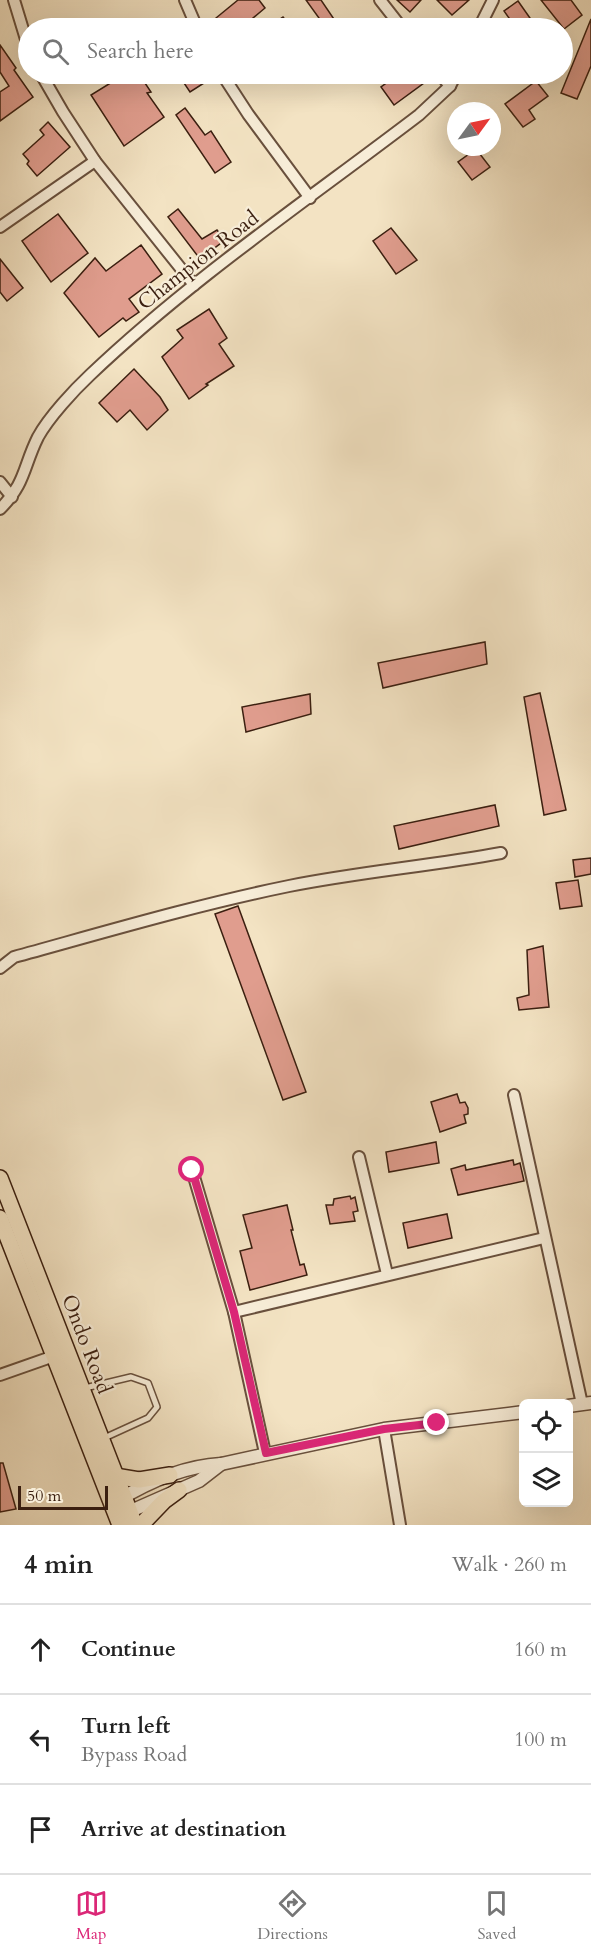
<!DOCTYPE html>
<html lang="en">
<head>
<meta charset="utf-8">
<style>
	body { margin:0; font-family:Cardo,serif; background:#f6f6f6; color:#222 }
	.controls { position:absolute; right:18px; bottom:18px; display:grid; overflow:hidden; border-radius:9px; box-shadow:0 6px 24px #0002 }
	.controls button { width:54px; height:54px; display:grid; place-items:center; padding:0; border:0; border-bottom:2px solid #e0e0e0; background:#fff; color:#222; font:30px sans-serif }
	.compass { position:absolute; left:447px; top:102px; width:54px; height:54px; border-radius:50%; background:#fff; box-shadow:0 6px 24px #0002; rotate:57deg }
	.scale { position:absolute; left:18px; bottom:15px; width:90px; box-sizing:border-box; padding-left:6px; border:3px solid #3b1f10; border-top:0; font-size:16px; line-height:21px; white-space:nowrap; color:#3b1f10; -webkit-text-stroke:4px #f7edd8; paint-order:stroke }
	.stop { position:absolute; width:18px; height:18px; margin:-14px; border:4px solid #db2777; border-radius:50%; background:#fff }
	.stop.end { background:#db2777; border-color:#fff; box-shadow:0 2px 6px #0008 }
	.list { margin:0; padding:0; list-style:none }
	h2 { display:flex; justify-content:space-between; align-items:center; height:78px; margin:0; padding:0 24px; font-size:26px }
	h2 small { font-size:20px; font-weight:400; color:#767676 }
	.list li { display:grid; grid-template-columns:39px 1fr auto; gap:18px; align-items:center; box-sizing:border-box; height:90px; padding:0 24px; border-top:2px solid #e0e0e0 }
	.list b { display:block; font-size:22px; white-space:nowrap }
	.list p { margin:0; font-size:20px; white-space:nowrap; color:#767676 }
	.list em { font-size:20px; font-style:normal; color:#767676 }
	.icon { flex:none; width:33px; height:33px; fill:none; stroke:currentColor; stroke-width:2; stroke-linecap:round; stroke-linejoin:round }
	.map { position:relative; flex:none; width:591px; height:1525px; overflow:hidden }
	.search { position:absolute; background:#fff; box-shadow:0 6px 24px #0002; left:18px; right:18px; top:18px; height:66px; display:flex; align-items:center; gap:15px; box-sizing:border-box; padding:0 21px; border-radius:33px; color:#767676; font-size:22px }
	.sheet { height:348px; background:#fff }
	nav { display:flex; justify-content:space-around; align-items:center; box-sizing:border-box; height:84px; border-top:2px solid #e0e0e0; background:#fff; font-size:16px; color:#767676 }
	nav a { display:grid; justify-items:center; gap:3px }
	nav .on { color:#db2777 }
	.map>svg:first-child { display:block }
	.building { fill:#e09d8e; stroke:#3b1f10; stroke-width:1.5 }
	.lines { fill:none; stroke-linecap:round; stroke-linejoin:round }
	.service-casing { stroke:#69503d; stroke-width:8 }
	.minor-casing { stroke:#69503d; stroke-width:14 }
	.tertiary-casing { stroke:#69503d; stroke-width:15 }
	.primary-casing { stroke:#3b1f10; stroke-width:18 }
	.service { stroke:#f7edd8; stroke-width:5 }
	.minor { stroke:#f7edd8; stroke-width:10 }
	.tertiary { stroke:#f7edd8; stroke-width:12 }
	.primary { stroke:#f3e3c3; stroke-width:15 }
	.route { stroke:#db2777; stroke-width:8 }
	.labels { text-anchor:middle; stroke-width:4.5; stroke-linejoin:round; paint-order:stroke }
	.street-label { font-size:21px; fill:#3b1f10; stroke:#f7edd8 }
</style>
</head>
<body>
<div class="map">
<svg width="591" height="1525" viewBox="0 0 591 1525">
	<rect width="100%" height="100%" fill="#f3e3c3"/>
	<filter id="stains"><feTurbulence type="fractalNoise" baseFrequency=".00333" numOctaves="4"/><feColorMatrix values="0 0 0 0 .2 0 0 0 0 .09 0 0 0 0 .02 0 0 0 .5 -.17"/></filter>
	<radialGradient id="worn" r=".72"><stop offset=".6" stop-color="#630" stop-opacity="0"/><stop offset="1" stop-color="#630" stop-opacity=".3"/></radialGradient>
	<g class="building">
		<polygon points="238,0 259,0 265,8 241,28 225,28 216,18"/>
		<polygon points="306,0 321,0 340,28 322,28 316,20 319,18"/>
		<polygon points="397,0 421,0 410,12"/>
		<polygon points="437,0 469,0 452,15"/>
		<polygon points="541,0 571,0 582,15 564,29"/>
		<polygon points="518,1 537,28 516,28 504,11"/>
		<polygon points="283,17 292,28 267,28"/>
		<polygon points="591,19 591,66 577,99 561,93"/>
		<polygon points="0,45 16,68 14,70 33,97 0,121 0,92 9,86 0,72"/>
		<polygon points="125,74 139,74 151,92 147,93 164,117 124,146 91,95"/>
		<polygon points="178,74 215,74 215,76 190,92"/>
		<polygon points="399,74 423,74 428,80 394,105 381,87"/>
		<polygon points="536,81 548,96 529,110 535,119 523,127 505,104"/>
		<polygon points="185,108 205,135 211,131 231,162 215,173 176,115"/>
		<polygon points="48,122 70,147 37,176 27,164 29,161 23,154 44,135 40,130"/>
		<polygon points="476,149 490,167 472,180 458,162"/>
		<polygon points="178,209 202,239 217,230 225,240 200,259 168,217"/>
		<polygon points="58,214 88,253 51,282 22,241"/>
		<polygon points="391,228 417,260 396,274 373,241"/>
		<polygon points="141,245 162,274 129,299 139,312 126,321 123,318 99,337 64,293 95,258 106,271"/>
		<polygon points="0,259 23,288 7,301 0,292"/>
		<polygon points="209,309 227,338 219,344 234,366 206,384 208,385 189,399 162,357 183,338 177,330"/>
		<polygon points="134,369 160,397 168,410 147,430 130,410 117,422 99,403"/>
		<polygon points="485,642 487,664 383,688 378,663"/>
		<polygon points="540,693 566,810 544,815 524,697"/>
		<polygon points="310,694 311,714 246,732 242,707"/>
		<polygon points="495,805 499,826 399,849 394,826"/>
		<polygon points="591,858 591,874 575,877 573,860"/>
		<polygon points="578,880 582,906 560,909 556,883"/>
		<polygon points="238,906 306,1092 283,1100 215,914"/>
		<polygon points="543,946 549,1007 519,1010 517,998 529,995 527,950"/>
		<polygon points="457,1094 460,1103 465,1102 468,1108 468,1114 464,1115 466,1123 440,1132 431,1102"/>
		<polygon points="436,1142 439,1163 389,1172 386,1152"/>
		<polygon points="513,1160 514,1165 520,1163 524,1181 458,1195 451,1169 465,1165 466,1170"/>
		<polygon points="350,1196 351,1199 355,1197 358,1211 353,1212 355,1221 330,1224 326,1205 333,1205 334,1199"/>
		<polygon points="287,1205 293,1230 291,1230 300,1265 304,1264 307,1275 250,1290 240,1251 252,1248 243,1215"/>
		<polygon points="447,1214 452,1238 408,1248 403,1223"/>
		<polygon points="0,1463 3,1463 16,1509 0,1512"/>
	</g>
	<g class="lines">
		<g class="service-casing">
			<polyline id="service" points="85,1388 131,1377 148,1383 157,1407 148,1418 102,1439"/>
		</g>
		<g class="minor-casing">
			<g id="minor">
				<polyline points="14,0 28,46"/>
				<polyline points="185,0 197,28"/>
				<polyline points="380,0 402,28"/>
				<polyline points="479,28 493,0"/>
				<polyline points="41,74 63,112 95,161 194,285"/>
				<polyline points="222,74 248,114 310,198"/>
				<polyline points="440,74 450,86"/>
				<polyline points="0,227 95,161"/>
				<polyline points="0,482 12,497"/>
				<path d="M0,509C26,483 23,467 38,437C49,417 74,390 90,375C191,279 309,199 419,115L450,86L456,74"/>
				<path d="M0,968L14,957C105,932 196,905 289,886C359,872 430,866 501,853"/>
				<polyline points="514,1095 582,1404"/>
				<polyline points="359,1157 387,1274"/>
				<polyline points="192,1170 234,1312 265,1453"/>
				<polyline points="234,1312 544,1238"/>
				<polyline points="0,1375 54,1356"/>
				<polyline points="384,1429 400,1525"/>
			</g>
		</g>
		<g class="tertiary-casing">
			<g id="tertiary">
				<polyline points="568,1406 591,1403"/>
				<path d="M117,1501C148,1482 185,1466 221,1464L384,1429L524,1412"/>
				<polyline points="124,1514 199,1481 221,1464"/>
			</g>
		</g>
		<g class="primary-casing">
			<g id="primary">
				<polyline points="0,1178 135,1525"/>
				<polyline points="0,1218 120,1525"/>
				<polyline points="115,1476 139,1480 170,1475"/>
				<polyline points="141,1525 164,1501 179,1490"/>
			</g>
		</g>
		<use href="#service" class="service"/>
		<use href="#minor" class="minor"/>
		<use href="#tertiary" class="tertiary"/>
		<use href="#primary" class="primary"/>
	</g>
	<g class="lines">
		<polyline class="route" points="192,1170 234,1312 266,1453 384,1429 437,1423"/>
	</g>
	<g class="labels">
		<g class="street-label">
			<text transform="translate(198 260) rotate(-38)" y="7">Champion Road</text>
			<text transform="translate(87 1344) rotate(69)" y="7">Ondo Road</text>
		</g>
	</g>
	<rect width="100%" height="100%" filter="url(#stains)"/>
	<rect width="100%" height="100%" fill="url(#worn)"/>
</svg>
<div class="controls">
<button><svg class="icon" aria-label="locate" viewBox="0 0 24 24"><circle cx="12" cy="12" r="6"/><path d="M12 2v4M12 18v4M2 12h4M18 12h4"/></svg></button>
<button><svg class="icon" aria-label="layers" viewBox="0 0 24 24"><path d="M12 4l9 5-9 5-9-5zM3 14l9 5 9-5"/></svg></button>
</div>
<svg class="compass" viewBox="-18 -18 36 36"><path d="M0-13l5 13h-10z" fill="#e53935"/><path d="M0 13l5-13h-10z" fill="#767676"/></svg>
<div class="scale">50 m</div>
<div class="stop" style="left:192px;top:1170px"></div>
<div class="stop end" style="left:437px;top:1423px"></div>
<div class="search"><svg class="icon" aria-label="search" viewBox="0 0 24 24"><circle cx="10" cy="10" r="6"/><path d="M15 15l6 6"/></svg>Search here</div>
</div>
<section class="sheet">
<h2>4 min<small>Walk · 260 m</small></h2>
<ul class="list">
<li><svg class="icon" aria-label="ahead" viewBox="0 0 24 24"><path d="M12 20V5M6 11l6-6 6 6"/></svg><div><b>Continue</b></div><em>160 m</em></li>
<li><svg class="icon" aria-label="left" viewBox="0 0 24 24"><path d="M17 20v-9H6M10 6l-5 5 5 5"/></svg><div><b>Turn left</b><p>Bypass Road</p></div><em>100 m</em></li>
<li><svg class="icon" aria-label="arrive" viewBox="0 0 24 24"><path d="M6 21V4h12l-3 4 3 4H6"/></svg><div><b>Arrive at destination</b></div></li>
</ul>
</section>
<nav>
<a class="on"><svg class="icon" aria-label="map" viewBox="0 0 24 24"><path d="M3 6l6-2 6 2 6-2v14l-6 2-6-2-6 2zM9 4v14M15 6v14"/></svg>Map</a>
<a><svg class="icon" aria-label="directions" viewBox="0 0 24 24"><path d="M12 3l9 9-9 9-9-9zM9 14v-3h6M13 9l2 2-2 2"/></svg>Directions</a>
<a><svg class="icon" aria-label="saved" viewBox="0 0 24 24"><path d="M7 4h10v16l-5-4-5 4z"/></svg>Saved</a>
</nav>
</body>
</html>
